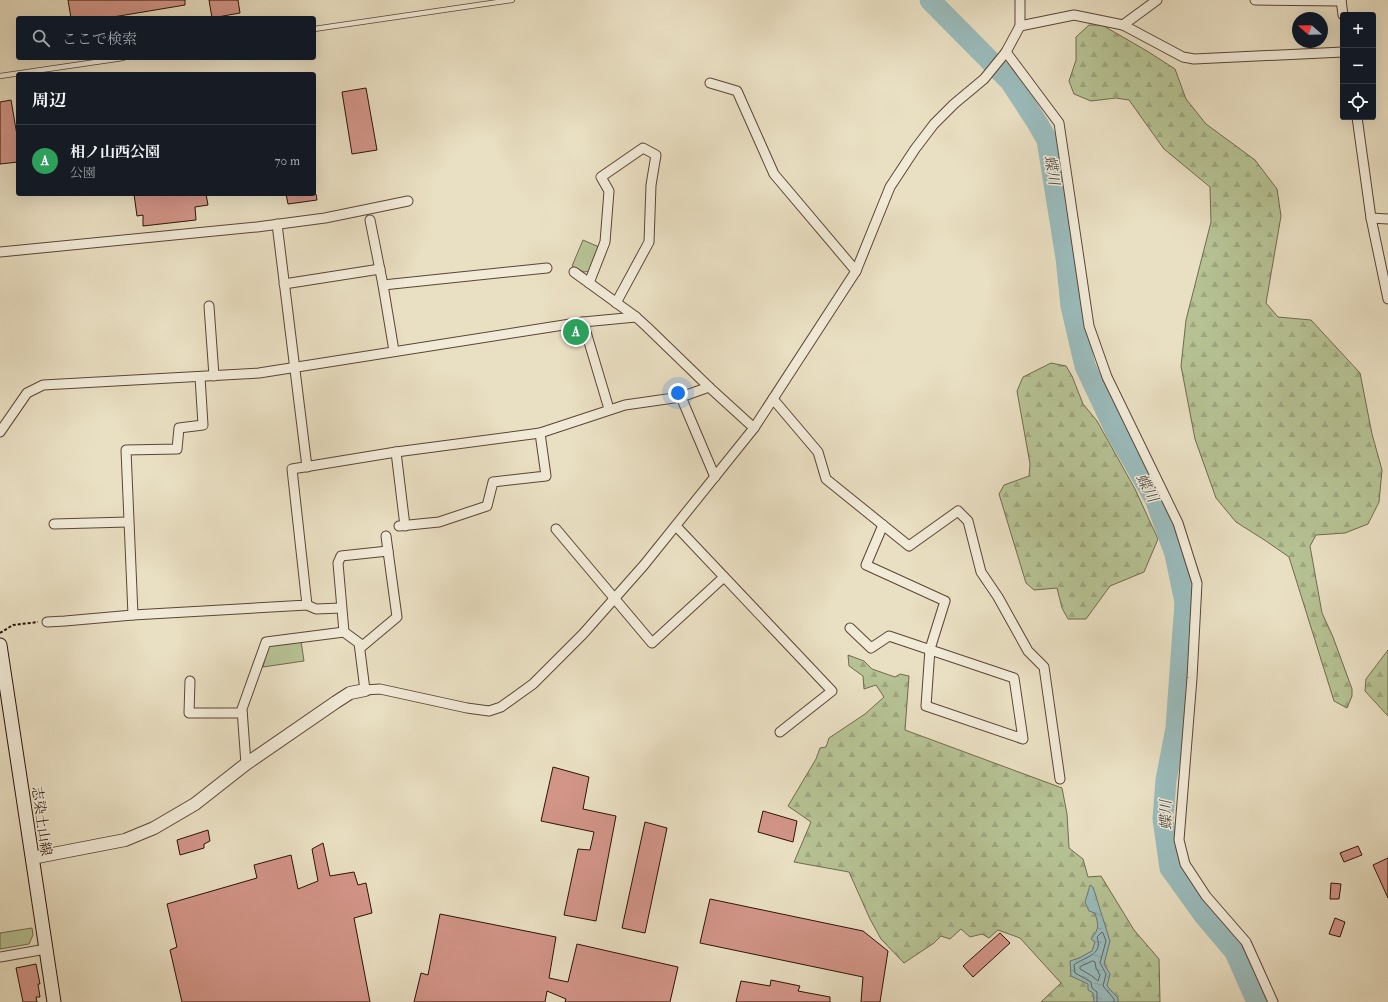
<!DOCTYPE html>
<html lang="ja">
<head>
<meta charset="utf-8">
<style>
	body { margin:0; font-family:"IM FELL Double Pica","Noto Serif JP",serif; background:#20242c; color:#f1f3f6 }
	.controls { position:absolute; right:12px; top:12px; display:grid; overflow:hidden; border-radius:4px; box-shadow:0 4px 16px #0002 }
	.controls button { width:36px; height:36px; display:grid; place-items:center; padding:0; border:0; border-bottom:1px solid #363941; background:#171b24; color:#f1f3f6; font:20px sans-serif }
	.compass { position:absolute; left:1292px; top:12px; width:36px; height:36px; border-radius:50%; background:#171b24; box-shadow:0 4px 16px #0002; rotate:290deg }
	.you { position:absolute; left:678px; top:393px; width:14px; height:14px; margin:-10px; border:3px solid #fff; border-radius:50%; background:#1a73e8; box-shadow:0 0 0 6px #1a73e833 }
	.badge { display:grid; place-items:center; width:26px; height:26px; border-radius:50%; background:#b45309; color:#fff; font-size:13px; font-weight:700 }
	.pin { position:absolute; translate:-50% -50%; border:2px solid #fff; box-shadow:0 1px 4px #0006 }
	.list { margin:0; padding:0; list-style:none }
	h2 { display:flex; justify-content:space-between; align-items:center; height:52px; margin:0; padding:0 16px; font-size:17px }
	h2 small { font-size:13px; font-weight:400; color:#9ea1a6 }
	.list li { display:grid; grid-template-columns:26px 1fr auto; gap:12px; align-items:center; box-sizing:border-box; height:72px; padding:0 16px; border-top:1px solid #363941 }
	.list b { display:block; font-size:15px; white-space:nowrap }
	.list p { margin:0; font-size:13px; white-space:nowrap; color:#9ea1a6 }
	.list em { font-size:13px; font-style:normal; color:#9ea1a6 }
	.icon { flex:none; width:22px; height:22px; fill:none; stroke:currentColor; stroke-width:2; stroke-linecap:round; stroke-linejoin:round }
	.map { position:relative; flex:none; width:1388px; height:1002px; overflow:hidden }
	.search { position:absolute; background:#171b24; box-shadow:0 4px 16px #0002; left:16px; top:16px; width:300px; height:44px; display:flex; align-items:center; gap:10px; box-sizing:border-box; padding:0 14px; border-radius:4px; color:#9ea1a6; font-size:15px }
	.panel { position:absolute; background:#171b24; box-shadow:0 4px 16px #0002; left:16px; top:72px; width:300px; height:124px; border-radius:4px }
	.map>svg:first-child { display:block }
	.green { fill:#b6c294; stroke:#716a4e }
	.forest { fill:url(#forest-firs); stroke:#716a4e }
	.water { fill:url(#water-ripples); stroke:#6e7773 }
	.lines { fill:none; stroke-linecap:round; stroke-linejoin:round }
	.shore { stroke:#636662; stroke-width:1 }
	.river { stroke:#9abbbb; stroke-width:21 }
	.building { fill:#d29588; stroke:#2c1208 }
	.service-casing { stroke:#5b4536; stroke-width:6 }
	.minor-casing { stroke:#5b4536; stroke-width:11 }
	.tertiary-casing { stroke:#5b4536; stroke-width:14 }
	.secondary-casing { stroke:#2c1208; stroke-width:15 }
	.path { stroke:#2c1208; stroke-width:2; stroke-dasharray:3 2; stroke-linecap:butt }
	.service { stroke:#f1ead7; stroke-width:4.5 }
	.minor { stroke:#f1ead7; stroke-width:9 }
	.tertiary { stroke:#f1ead7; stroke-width:12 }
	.secondary { stroke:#f1ead7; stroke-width:13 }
	.labels { text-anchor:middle; stroke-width:3; stroke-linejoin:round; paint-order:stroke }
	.street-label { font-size:14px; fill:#2c1208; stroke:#f1ead7 }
	.water-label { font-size:15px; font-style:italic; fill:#524d47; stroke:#f1ead7 }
</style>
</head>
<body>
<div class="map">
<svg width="1388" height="1002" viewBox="0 0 1388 1002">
	<defs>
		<pattern id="forest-firs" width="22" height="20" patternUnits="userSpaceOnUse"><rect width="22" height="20" fill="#b6c294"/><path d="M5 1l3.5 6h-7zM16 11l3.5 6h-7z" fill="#9da67e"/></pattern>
		<pattern id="water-ripples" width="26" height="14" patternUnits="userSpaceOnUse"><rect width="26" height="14" fill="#9abbbb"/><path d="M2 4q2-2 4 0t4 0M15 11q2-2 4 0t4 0" fill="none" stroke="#85a09f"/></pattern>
	</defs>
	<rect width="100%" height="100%" fill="#e9dfc2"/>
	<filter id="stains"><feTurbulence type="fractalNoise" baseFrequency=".005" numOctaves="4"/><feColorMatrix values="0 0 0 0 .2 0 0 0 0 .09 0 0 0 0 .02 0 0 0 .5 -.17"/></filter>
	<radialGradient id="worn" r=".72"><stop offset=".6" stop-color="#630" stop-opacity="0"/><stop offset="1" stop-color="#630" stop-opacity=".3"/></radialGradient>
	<g class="green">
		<polygon points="583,240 599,247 590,271 584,272 572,266"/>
		<polygon points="583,322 588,339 568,343 565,324"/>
		<polygon points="301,641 304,661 263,667 267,649 270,645"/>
		<polygon points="32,928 33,935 29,944 0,949 0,933"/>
	</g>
	<g class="forest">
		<polygon points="1089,25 1102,25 1147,51 1175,69 1186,99 1206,124 1255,160 1277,189 1281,216 1266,303 1278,317 1311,320 1360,373 1372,434 1382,470 1379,502 1368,524 1345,533 1316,535 1310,546 1322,613 1333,637 1352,689 1352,696 1347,708 1334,701 1289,557 1266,541 1236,522 1216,498 1195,439 1181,366 1186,320 1211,222 1210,187 1164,149 1129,100 1116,98 1091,101 1074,94 1069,81 1076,60 1076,37"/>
		<polygon points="1051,363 1066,366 1072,376 1083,404 1097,421 1135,489 1158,539 1144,572 1110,586 1086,619 1068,619 1062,608 1057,588 1034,590 1026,583 999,494 1004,485 1029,476 1030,464 1017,391 1023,377"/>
		<polygon points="1388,650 1388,716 1365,691 1366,679"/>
		<polygon points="848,655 864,661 872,669 895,677 900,674 909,676 905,730 1062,788 1067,814 1069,848 1083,859 1088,877 1101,876 1134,930 1159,959 1160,1002 1041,1002 1061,983 1020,938 998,930 989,938 982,934 970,937 961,929 950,939 941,936 934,943 904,963 881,939 870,919 849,872 794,862 811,822 788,806 816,759 820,748 826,747 829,738 865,714 884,697 876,685 864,689 863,676 849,666"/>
	</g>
	<path class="water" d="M1090,885L1093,887L1110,941L1104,964L1110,974L1107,986L1118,998V1002H1094L1093,993L1088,990V984L1071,976L1070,961L1079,958L1092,951L1095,942L1091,939C1099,929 1099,926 1095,913L1089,911L1085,902Z"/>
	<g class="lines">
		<g class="shore">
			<polygon points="1093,961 1095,962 1096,968 1100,975 1098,981 1092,976 1080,969 1080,967"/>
			<path d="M1097,1002V992L1092,988L1091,982L1075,973L1074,965C1083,957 1104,956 1097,937L1102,932L1103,933L1106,941L1100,963L1106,974L1103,986L1114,999V1002"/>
		</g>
		<polyline class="river" points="930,0 1010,81 1038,124 1047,140 1066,258 1071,306 1085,366 1116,432 1155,499 1175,554 1185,602 1176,728 1166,780 1163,819 1170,868 1203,914 1235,952 1257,1002"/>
	</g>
	<g class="building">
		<polygon points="68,0 185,0 185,5 107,18 71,18"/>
		<polygon points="209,0 238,0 240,13 212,18"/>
		<polygon points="366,88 377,150 352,154 342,92"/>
		<polygon points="11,100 18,141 18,162 0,164 0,102"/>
		<polygon points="134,194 206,194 208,205 195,207 196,220 143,226 143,215 137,216"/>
		<polygon points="286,194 316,194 317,200 288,204"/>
		<polygon points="553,767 589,777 583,809 616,816 596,921 564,915 578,849 590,850 594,832 541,821"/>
		<polygon points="763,811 797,821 793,842 758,832"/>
		<polygon points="645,822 667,828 645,933 622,928"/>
		<polygon points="208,830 210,841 204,844 204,848 180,855 177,840"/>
		<polygon points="323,843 330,876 354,872 358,885 366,883 372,913 354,918 370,1002 182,1002 170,950 177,947 167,904 257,878 254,865 291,855 298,889 318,881 312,849"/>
		<polygon points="1358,846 1362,855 1344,862 1340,853"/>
		<polygon points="1388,858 1388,898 1373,865"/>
		<polygon points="1331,883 1341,884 1339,899 1330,899"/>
		<polygon points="710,899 863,931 888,951 880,1002 861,1002 863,977 700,943"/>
		<polygon points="440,914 556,937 549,978 568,982 577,944 678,967 670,1002 565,1002 566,999 547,991 545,1002 414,1002 421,973 428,975"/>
		<polygon points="1335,918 1345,922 1340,937 1329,934"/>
		<polygon points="1000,933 1010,943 973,977 963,966"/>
		<polygon points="36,964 40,984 38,984 40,997 36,997 37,1002 23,1002 16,968"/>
		<polygon points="771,980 800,986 798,991 830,997 830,1002 736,1002 741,981 770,986"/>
	</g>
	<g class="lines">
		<g class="service-casing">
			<g id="service">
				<polyline points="314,29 512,0"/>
				<polyline points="0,76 123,58"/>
			</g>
		</g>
		<g class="minor-casing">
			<g id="minor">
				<polyline points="1255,0 1341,1"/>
				<polyline points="1341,0 1343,15"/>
				<polyline points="1123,25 1157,0"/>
				<polyline points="1020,26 1074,15 1123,25 1183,57 1194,59 1343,52"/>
				<polyline points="1006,52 1059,123 1089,326 1107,377 1178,523 1197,583 1192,678 1179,840 1185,864 1206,896 1246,942 1273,1002"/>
				<polyline points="710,83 737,91 774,174 856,271"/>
				<polyline points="1357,117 1371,218 1388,299"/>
				<polyline points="1371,218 1388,219"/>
				<polyline points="370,220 383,285 394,351"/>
				<polyline points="277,224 307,467"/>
				<polyline points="0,252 257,227 325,218 408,201"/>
				<polyline points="574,272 636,317"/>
				<polyline points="589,283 605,242 609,191 601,177 643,148 656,155 651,185 649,242 616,303"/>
				<polyline points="284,284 380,269"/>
				<polyline points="383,285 547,268"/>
				<polyline points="209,306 214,376"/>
				<polyline points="583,322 609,409"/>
				<polyline points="681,397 715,477"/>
				<polyline points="773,399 818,452 826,479 909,546 958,511 968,521 981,572 998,597 1028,651 1044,667 1060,779"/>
				<polyline points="0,432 27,393 43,385 259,373 583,322 636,317 647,327 709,387 754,428"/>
				<polyline points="396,452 405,526"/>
				<polyline points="54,524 128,522"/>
				<polyline points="399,526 439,522 487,506 493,482 546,476 540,433"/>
				<polyline points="676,526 832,691 780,732"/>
				<polyline points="556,529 652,643 724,577"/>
				<polyline points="386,536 388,551"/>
				<polyline points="307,605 316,609 341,608"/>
				<polyline points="133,615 126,450 177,449 179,428 203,425 200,377"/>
				<polyline points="47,622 65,621 133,615 307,605 292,469 396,452 540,433 625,405 681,397 709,387"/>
				<polyline points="850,628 871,648 889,636 1014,678 1023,739 926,706 930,649 945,601 866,565 883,525"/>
				<polyline points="360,648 397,617 388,551 341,556 338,563 344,632 359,643 365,690 380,689 467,708 489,711 501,707 533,684 583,634 644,565 754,428 856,271 890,187 915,149 934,124 954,104 984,79 1006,52 1020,26 1020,0"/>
				<polyline points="190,681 189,713 242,713"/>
				<polyline points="246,764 242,709 266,642 344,632"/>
				<polyline points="0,957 46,949"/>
			</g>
		</g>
		<g class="tertiary-casing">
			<polyline id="tertiary" points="32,858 125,840 154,828 195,804 246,764 336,702 350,693 365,690"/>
		</g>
		<g class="secondary-casing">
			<polyline id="secondary" points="0,645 54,1002"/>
		</g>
		<polyline class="path" points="0,633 13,625 38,622"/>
		<use href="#service" class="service"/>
		<use href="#minor" class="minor"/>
		<use href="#tertiary" class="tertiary"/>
		<use href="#secondary" class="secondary"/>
	</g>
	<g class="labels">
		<g class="street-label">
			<text transform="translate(42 821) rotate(82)" y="5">志染土山線</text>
		</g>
		<g class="water-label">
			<text transform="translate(1052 170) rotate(81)" y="5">蝶川</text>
			<text transform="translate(1147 488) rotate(62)" y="5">蝶川</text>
			<text transform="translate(1166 815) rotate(-91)" y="5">蝶川</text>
		</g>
	</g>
	<rect width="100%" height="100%" filter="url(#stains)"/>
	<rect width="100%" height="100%" fill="url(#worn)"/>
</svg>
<div class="controls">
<button>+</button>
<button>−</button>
<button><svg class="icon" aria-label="locate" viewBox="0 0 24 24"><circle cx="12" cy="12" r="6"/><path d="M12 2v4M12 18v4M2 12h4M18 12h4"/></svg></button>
</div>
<svg class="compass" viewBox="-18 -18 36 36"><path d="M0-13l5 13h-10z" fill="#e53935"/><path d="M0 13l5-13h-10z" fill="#9ea1a6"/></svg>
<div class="you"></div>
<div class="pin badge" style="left:576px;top:332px;background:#2e9e5b">A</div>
<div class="search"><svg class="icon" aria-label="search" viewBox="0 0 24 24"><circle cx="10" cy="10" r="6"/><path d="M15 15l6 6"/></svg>ここで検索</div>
<section class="panel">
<h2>周辺<small></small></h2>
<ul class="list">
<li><span class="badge" style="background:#2e9e5b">A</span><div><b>相ノ山西公園</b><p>公園</p></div><em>70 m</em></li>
</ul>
</section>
</div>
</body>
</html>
